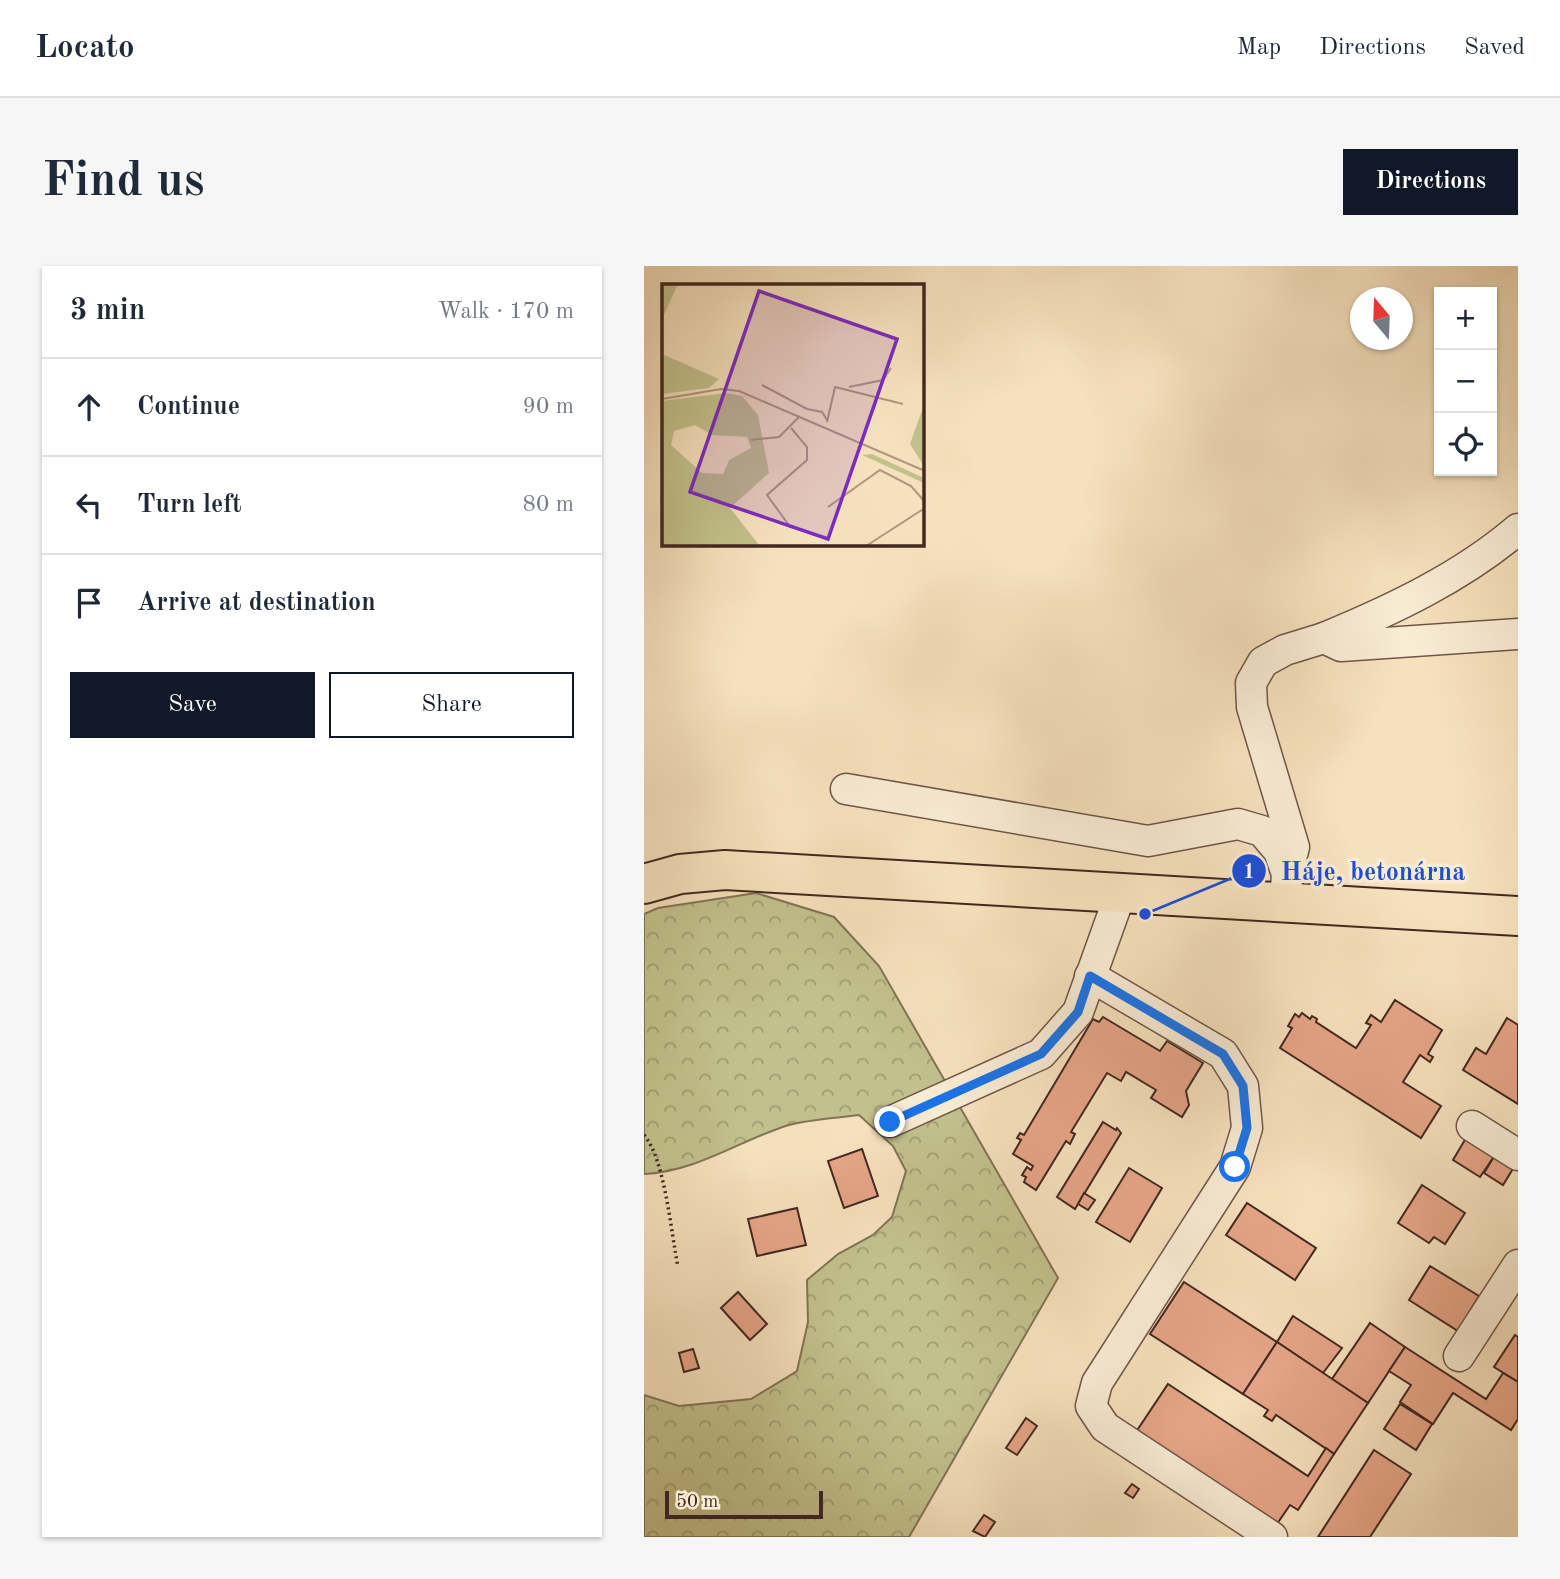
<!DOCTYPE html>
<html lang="en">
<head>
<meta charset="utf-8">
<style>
	body { margin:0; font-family:"Old Standard TT",serif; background:#f6f6f7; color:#1f2937 }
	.controls { position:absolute; right:21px; top:21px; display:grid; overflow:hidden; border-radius:0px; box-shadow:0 2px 5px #0004 }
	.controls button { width:63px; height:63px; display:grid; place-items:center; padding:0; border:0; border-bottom:2px solid #e0e1e3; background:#fff; color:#1f2937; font:35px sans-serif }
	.compass { position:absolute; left:706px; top:21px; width:63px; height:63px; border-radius:50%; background:#fff; box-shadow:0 2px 5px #0004; rotate:341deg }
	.scale { position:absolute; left:21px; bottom:18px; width:158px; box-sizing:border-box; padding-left:7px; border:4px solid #42281f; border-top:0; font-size:19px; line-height:24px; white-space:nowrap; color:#42281f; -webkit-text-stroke:5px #f9ecd5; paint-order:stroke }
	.stop { position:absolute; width:21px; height:21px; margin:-16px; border:5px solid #1a73e8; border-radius:50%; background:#fff }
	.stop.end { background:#1a73e8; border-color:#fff; box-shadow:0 2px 7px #0008 }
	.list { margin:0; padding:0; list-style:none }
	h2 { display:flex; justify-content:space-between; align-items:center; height:91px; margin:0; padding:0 28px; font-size:30px }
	h2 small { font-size:23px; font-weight:400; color:#747a83 }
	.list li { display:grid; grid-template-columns:46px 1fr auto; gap:21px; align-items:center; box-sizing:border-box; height:98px; padding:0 28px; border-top:2px solid #e0e1e3 }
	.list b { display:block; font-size:26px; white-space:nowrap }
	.list em { font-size:23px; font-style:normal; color:#747a83 }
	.actions { display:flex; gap:14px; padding:21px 28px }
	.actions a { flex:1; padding:16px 0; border:2px solid #111827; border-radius:0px; text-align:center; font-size:24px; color:#111827 }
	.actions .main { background:#111827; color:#fff }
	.icon { flex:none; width:38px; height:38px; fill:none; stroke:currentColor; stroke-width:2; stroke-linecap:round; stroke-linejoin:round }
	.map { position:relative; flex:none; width:874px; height:1271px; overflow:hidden; border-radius:0px }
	header { display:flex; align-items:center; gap:42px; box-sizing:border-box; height:98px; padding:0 35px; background:#fff; border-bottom:2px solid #e0e1e3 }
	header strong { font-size:33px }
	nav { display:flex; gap:38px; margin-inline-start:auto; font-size:24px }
	.intro { display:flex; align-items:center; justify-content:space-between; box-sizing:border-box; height:168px; padding:0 42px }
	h1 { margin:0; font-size:49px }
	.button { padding:18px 32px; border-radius:0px; background:#111827; color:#fff; font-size:24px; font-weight:700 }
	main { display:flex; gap:42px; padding:0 42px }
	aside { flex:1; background:#fff; border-radius:0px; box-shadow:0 2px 5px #0004 }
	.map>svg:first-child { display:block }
	.forest { fill:url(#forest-crowns); stroke:#827456; stroke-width:2 }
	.building { fill:#e6a588; stroke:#42281f; stroke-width:2 }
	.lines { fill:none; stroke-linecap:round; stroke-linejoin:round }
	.minor-casing { stroke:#6f5647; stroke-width:33 }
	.major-casing { stroke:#42281f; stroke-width:42 }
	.path { stroke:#42281f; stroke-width:3.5; stroke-dasharray:2 3.5; stroke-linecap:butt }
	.minor { stroke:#f9ecd5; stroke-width:30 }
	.major { stroke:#f6e1be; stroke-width:38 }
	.route { stroke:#1a73e8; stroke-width:9 }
	.inset-road { fill:none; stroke:#ae977e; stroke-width:2 }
	.view { fill:#7b2cbf; fill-opacity:0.15; stroke:#7b2cbf; stroke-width:3.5 }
	.inset-edge { fill:none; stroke:#42281f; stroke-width:3.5 }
	.leader { fill:none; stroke:#1d4ed8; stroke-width:2.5 }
	.callout-dot { fill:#1d4ed8; stroke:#f9ecd5; stroke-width:2.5 }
	.mark-label { font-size:21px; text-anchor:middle; font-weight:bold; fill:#fff }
	.callout-label { font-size:26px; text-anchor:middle; font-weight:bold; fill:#1d4ed8; stroke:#f9ecd5; stroke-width:7; stroke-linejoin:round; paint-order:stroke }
</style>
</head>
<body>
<header>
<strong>Locato</strong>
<nav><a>Map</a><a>Directions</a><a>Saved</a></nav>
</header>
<div class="intro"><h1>Find us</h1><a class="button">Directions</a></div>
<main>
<aside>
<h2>3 min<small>Walk · 170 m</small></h2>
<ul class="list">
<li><svg class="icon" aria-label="ahead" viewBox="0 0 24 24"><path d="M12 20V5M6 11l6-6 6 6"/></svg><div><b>Continue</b></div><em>90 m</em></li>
<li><svg class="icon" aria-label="left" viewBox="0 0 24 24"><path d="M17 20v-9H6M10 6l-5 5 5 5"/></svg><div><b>Turn left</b></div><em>80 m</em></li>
<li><svg class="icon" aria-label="arrive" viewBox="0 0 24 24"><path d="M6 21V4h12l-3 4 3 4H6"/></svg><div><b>Arrive at destination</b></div></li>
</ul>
<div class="actions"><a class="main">Save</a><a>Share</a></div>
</aside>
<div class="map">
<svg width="874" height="1271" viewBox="0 0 874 1271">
	<defs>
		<pattern id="forest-crowns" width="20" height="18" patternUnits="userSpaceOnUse" patternTransform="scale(1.75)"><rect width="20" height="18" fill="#c2c18d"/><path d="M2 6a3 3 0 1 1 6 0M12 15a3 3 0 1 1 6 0" fill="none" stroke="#9f9d73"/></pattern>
	</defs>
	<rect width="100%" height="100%" fill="#f6e1be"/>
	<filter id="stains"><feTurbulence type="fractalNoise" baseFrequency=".00286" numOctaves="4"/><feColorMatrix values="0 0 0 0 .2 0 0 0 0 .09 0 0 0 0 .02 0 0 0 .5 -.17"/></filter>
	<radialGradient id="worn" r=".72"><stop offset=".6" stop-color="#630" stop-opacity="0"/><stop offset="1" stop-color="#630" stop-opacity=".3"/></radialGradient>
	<path class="forest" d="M112,627L190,651L235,700L414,1012L265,1271H0V1129L35,1140L107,1133L153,1105L164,1056L163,1014L194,988L229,969L248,951L262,905L249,880L215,849C193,852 167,853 145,859C96,874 52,906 0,908V648L14,642Z"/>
	<g class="building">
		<polygon points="751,734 798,764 784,788 789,791 786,796 776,789 759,816 797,840 777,872 636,782 648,762 644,760 651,748 655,751 658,747 666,753 668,750 673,753 672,756 712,782 727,759 722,757 727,749 737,756"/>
		<polygon points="459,751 516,785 523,775 559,797 542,825 545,839 538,851 507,832 512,824 482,806 477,815 463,807 427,866 431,868 426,878 422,875 392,924 380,916 382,911 378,909 383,901 387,904 389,900 369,888 377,874 373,872 376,867 380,869 449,753 455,756"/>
		<polygon points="863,752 874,759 874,838 819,804 832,782 842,788"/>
		<polygon points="459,856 472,864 473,862 477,867 431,943 413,931"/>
		<polygon points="822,872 851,889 836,911 809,894"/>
		<polygon points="218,883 234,930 200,942 184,895"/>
		<polygon points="851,889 870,901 859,919 840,907"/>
		<polygon points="485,902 518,922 486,976 452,956"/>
		<polygon points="778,919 821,947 801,978 790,971 785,977 754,957"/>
		<polygon points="440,927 451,934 444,944 434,938"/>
		<polygon points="603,937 672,982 651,1014 582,969"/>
		<polygon points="153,942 162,979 113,990 104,953"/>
		<polygon points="786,1000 835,1030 814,1065 765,1034"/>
		<polygon points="540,1016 633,1076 599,1128 506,1068"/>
		<polygon points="94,1026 123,1058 106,1074 77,1042"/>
		<polygon points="649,1050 698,1082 679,1107 633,1076"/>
		<polygon points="726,1057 761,1081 724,1137 688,1113"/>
		<polygon points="871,1069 874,1071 874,1116 850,1101"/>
		<polygon points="633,1076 724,1137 690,1188 632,1149 628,1155 620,1150 624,1144 599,1128"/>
		<polygon points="761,1081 842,1133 859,1107 874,1116 874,1153 867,1164 809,1127 789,1158 756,1136 767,1119 745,1105"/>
		<polygon points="49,1083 55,1102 40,1106 35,1087"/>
		<polygon points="524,1118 664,1210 682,1182 690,1188 654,1244 646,1239 633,1258 492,1166"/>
		<polygon points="756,1138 788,1158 772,1184 740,1163"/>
		<polygon points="382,1152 393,1160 373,1189 362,1182"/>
		<polygon points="730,1184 767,1208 726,1271 674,1271"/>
		<polygon points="488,1218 495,1223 489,1232 481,1227"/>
		<polygon points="340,1249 351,1256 341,1271 329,1265"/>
	</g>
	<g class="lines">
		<g class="minor-casing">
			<g id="minor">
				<path d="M680,372C748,344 818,311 874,263"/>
				<polyline points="202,523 504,575 594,558 618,565 635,585 643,608 641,636"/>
				<polyline points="644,604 650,581 608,441 607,417 619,396 641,384 680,372 697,380 874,368"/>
				<polyline points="446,710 579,788 599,820 603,862 591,901 453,1117 447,1140 461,1161 628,1271"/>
				<polyline points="246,856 397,788 434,746 477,626"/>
				<polyline points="828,860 874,889"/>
				<polyline points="815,1090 874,999"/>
			</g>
		</g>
		<g class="major-casing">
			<polyline id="major" points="0,618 36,608 81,604 874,650"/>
		</g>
		<path class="path" d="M0,869C21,893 27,967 34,1001"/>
		<use href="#minor" class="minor"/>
		<use href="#major" class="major"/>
	</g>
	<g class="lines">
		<polyline class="route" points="246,856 397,788 434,746 446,710 579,788 599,820 603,862 591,901"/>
	</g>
	<g transform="translate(18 18)">
		<rect width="262" height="262" fill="#f6e1be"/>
		<path d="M0,0H16L0,35ZM0,70L57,95L47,104L0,110ZM64,109L80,112L96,131L107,189L68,224L98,262H0V117ZM33,141L50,151L85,153L89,164L67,176L61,190L40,189L9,161L12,147ZM262,121V182L248,160ZM210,170L262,194V199L200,171Z" fill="#c2c18d" fill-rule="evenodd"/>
		<path class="inset-road" d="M100,101L145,125L160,128L165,136M187,103L221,96L229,84M0,115L59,105L77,107L263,187M165,138L173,103L241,120M129,144L145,163V176L105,211L129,244M89,156L117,153L138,132M166,223L218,186L249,202L263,218M204,262L263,224"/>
		<path class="view" d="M97,7L235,55L166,255L28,208Z"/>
		<rect width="262" height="262" class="inset-edge"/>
	</g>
	<path class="leader" d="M501 648L605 605"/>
	<g class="callout-dot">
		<circle cx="501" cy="648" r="7"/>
		<circle cx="605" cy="605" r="18"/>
	</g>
	<g class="mark-label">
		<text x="605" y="612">1</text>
	</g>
	<g class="callout-label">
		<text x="729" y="614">Háje, betonárna</text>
	</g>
	<rect width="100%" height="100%" filter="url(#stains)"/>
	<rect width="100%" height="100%" fill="url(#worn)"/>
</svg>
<div class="controls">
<button>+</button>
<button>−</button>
<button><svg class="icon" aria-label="locate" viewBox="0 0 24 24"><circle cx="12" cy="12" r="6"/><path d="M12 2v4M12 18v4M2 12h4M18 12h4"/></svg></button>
</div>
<svg class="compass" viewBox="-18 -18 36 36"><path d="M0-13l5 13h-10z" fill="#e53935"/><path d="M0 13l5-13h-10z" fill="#747a83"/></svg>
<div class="scale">50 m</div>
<div class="stop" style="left:591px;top:901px"></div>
<div class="stop end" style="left:246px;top:856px"></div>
</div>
</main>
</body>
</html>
